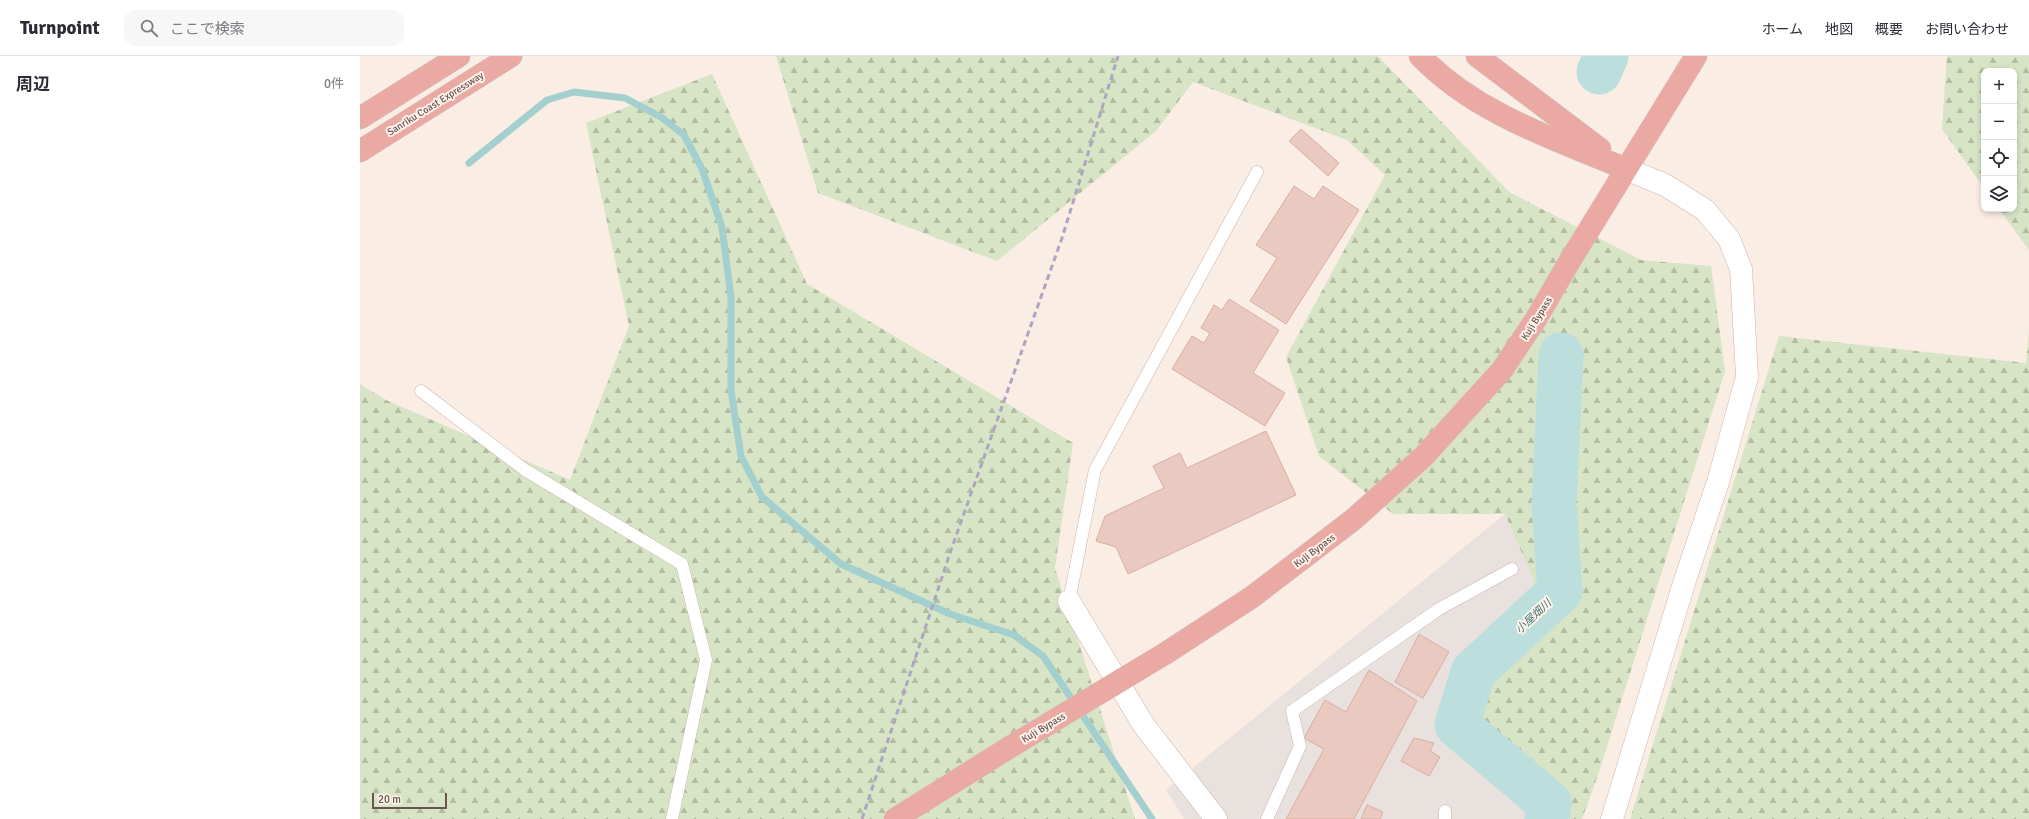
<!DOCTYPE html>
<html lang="ja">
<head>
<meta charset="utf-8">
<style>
	body { margin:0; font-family:Signika,"Noto Sans JP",sans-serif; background:#f7f7f7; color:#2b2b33 }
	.controls { position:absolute; right:12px; top:12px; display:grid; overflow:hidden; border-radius:8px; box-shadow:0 2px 6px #0003 }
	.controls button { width:36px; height:36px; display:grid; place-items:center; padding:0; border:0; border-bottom:1px solid #e1e1e2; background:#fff; color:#2b2b33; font:20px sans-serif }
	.scale { position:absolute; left:12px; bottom:10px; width:75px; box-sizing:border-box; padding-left:4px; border:2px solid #6d534d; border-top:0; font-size:11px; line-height:14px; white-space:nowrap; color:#6d534d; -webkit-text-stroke:3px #fcf2ea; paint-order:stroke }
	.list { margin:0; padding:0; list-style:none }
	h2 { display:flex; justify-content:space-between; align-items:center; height:52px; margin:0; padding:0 16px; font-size:17px }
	h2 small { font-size:13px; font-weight:400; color:#7c7c81 }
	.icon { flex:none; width:22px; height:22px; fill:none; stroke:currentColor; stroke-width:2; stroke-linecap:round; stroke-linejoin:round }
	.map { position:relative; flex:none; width:1669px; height:763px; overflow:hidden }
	header { display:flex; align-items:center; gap:24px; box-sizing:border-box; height:56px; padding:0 20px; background:#fff; border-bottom:1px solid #e1e1e2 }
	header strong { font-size:19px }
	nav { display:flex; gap:22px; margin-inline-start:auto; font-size:14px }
	.search { width:280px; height:36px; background:#f7f7f7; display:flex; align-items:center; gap:10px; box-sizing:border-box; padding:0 14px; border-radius:12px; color:#7c7c81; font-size:15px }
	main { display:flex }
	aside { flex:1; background:#fff }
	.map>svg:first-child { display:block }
	.industrial { fill:#e9e1de }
	.forest { fill:url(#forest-firs) }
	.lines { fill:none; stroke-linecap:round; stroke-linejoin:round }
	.stream { stroke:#a3cfce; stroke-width:7 }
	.river { stroke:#bcdfde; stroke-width:45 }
	.building { fill:#eac9c0; stroke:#daaea2 }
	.lane-casing { stroke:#c8b4ac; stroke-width:13 }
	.street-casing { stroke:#c8b4ac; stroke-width:23 }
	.secondary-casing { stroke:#cdb5ad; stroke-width:23 }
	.highway-casing { stroke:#d3cbca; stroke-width:23 }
	.lane { stroke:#fff; stroke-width:12 }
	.street { stroke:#fff; stroke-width:22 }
	.secondary { stroke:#fff; stroke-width:22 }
	.highway { stroke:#eaa9a3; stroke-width:22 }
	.rail { stroke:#afa5c0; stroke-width:3; stroke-dasharray:6 4; stroke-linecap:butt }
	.highway-bridge-casing { stroke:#d3cbca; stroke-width:23; stroke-linecap:butt }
	.highway-bridge { stroke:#eaa9a3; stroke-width:22 }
	.labels { text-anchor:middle; stroke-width:4; stroke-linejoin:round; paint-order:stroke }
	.street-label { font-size:10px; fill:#6d534d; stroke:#fcf2ea }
	.water-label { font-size:11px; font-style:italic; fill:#477777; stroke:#fcf2ea }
</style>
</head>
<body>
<header>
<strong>Turnpoint</strong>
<div class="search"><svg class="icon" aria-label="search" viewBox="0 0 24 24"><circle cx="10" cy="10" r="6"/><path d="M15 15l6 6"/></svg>ここで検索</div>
<nav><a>ホーム</a><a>地図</a><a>概要</a><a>お問い合わせ</a></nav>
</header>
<main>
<aside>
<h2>周辺<small>0件</small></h2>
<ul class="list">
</ul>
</aside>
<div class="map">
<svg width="1669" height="763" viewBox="0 0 1669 763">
	<defs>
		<pattern id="forest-firs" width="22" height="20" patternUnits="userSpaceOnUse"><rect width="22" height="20" fill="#d7e4c5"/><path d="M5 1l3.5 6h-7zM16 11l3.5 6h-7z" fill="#b3bba2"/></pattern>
	</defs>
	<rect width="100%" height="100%" fill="#f9ede4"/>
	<polygon class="industrial" points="1145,458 1177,532 1078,669 1173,759 1172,763 824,763 806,734"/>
	<g class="forest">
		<polygon points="416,0 1018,0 1149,136 1281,204 1351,210 1365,315 1238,719 1222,763 1178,763 1078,669 1177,532 1145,458 1033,458 959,400 926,301 1025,119 987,84 833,26 796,75 637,205 458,137"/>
		<polygon points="1587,0 1669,0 1669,194 1639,153 1654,153 1654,15 1624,15 1624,132 1582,73"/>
		<polygon points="352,18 447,228 713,387 695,512 775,763 0,763 0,328 26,344 210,424 269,270 226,67"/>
		<polygon points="1669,275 1669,763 1270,763 1419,280 1666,307"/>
	</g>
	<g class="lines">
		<polyline class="stream" points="109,107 187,44 214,36 265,42 301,61 324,79 342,113 362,171 371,242 371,334 381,400 402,441 481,508 590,558 654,579 683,600 792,763"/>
		<g class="river">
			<polyline points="1239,16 1246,0"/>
			<polyline points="1187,763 1189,747 1097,669 1113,616 1200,535 1194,448 1201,299"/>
		</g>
	</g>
	<g class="building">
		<polygon points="941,73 979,107 968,120 929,85"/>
		<polygon points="934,130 954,143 963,130 999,154 926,268 890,245 917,202 896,189"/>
		<polygon points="869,243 919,274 893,317 925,337 905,370 812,313 832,280 844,287 850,277 841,272 854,249 862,254"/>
		<polygon points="906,375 936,439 768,518 756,491 736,485 745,460 804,432 793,410 820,397 827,412"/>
		<polygon points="1059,578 1089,596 1063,642 1035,626"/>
		<polygon points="1009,614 1057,645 994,763 926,763 964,693 944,682 965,644 986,656"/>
		<polygon points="1054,682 1074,687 1070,695 1080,701 1069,720 1041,705"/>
		<polygon points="1007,749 1023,756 1020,763 1001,763"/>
	</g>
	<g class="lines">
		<g class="lane-casing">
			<g id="lane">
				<polyline points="61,335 165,414 322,508 346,604 312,763"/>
				<polyline points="709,545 735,414 897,116"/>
				<polyline points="907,763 940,690 932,655 1079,553 1152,513"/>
				<polyline points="1085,763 1085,755"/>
			</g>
		</g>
		<g class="street-casing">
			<polyline id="street" points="709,545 783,668 856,763"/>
		</g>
		<g class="secondary-casing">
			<polyline id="secondary" points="1252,763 1325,524 1358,426 1387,321 1381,213 1369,183 1345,154 1305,129 1266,113"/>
		</g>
		<g class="highway-casing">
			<g id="highway">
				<path d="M1060,0C1116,58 1195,83 1266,113"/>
				<polyline points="1117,0 1240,93"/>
				<polyline points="0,62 99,0"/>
				<polyline points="0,95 151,0"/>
				<polyline points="806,597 892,541 994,463 1064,400 1142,314 1176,263 1211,203 1336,0"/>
				<polyline points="535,763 650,691"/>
			</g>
		</g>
		<use href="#lane" class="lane"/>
		<use href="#street" class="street"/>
		<use href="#secondary" class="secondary"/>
		<use href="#highway" class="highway"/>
		<polyline class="rail" points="502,763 591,494 702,182 758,0"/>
		<g class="highway-bridge-casing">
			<polyline id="highway-bridge" points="650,691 806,597"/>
		</g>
		<use href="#highway-bridge" class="highway-bridge"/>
	</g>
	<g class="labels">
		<g class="street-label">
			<text transform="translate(75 47) rotate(-32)" y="4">Sanriku Coast Expressway</text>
			<text transform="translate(1176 262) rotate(-58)" y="4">Kuji Bypass</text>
			<text transform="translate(954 494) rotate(-37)" y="4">Kuji Bypass</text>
			<text transform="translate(683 671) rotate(-31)" y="4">Kuji Bypass</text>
		</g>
		<g class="water-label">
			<text transform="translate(1173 560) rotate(-43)" y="4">小屋畑川</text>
		</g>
	</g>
</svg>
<div class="controls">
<button>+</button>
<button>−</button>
<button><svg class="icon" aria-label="locate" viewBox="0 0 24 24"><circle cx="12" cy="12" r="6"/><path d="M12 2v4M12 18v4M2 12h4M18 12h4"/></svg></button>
<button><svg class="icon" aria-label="layers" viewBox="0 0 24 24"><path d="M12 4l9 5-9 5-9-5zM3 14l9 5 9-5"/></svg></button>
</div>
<div class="scale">20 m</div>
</div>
</main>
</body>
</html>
